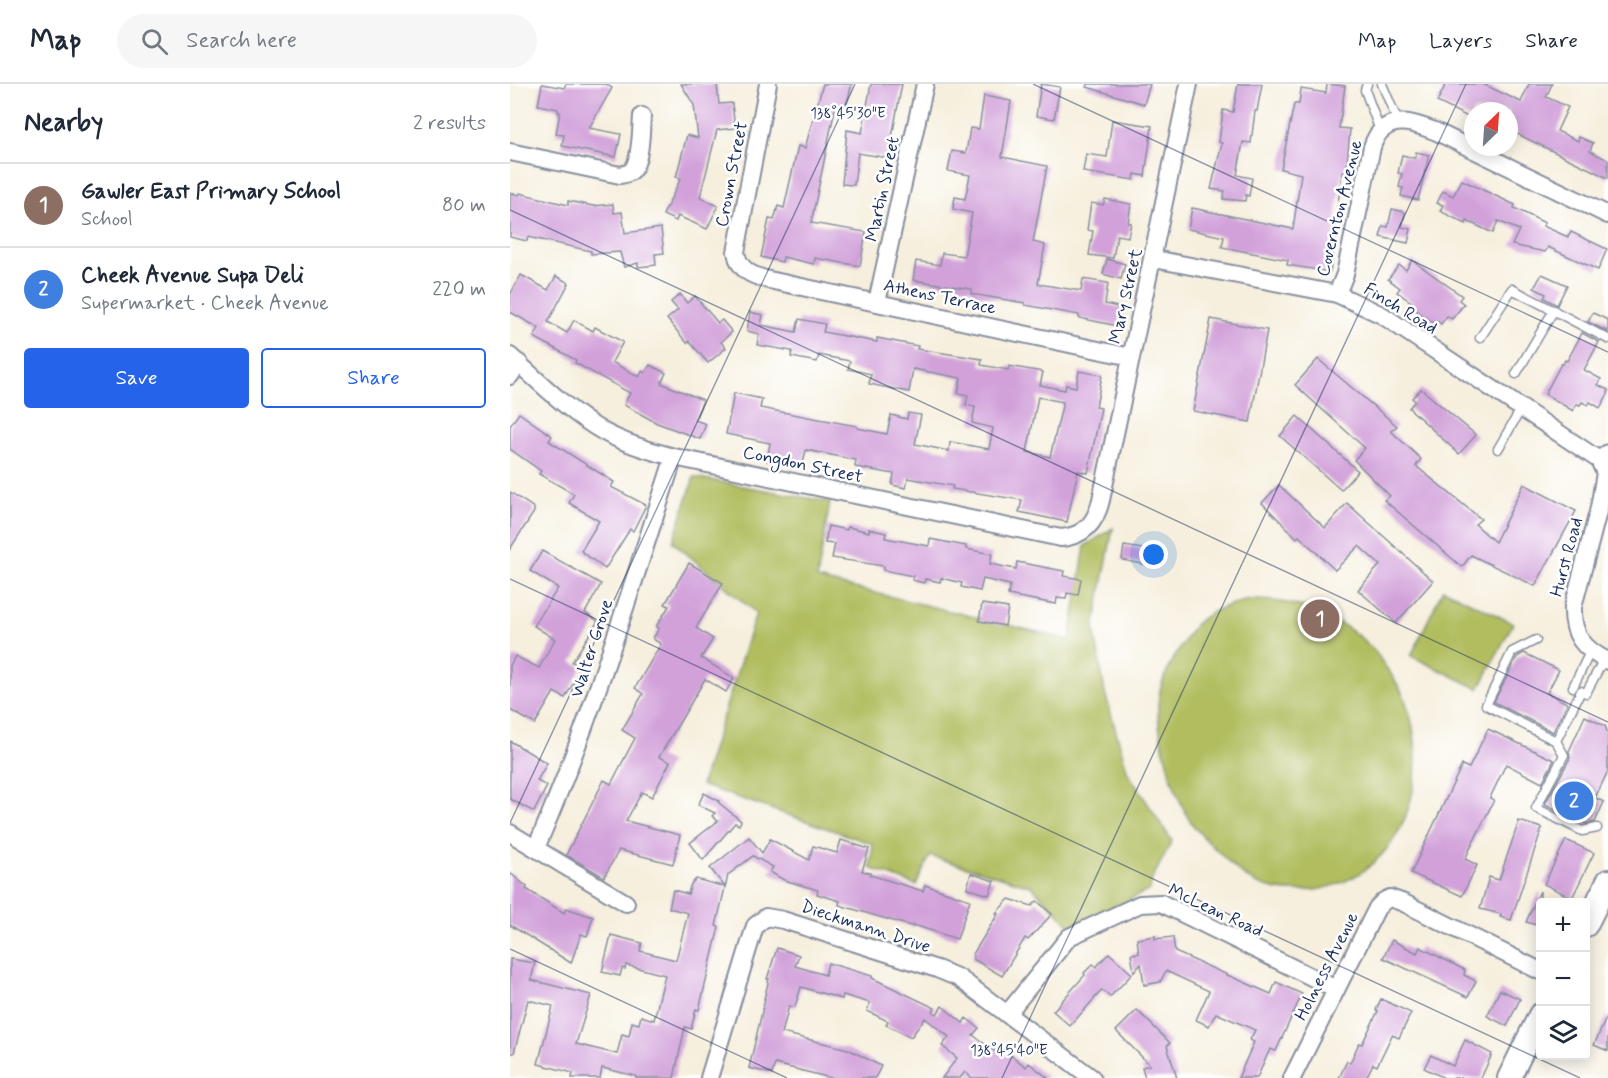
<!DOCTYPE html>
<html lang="en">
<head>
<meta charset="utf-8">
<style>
	body { margin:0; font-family:Mynerve,sans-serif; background:#f6f6f7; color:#1f2937 }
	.controls { position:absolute; right:18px; bottom:18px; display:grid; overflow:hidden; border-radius:6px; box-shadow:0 3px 15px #0003 }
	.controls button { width:54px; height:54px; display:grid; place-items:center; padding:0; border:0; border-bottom:2px solid #e0e1e3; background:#fff; color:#1f2937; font:30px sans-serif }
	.compass { position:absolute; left:954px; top:18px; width:54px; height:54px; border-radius:50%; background:#fff; box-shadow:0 3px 15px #0003; rotate:25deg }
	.you { position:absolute; left:644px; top:471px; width:21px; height:21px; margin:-15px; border:4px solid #fff; border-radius:50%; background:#1a73e8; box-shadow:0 0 0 9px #1a73e833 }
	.badge { display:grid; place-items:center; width:39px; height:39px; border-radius:50%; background:#2563eb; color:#fff; font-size:20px; font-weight:700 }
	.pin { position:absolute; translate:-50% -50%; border:3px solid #fff; box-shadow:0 2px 6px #0006 }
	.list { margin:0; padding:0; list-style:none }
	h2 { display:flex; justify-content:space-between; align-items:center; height:78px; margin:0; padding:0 24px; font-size:26px }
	h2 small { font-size:20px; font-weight:400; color:#747a83 }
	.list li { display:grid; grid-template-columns:39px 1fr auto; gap:18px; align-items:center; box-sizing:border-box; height:84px; padding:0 24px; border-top:2px solid #e0e1e3 }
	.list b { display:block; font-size:22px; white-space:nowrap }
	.list p { margin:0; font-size:20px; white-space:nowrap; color:#747a83 }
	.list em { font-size:20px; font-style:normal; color:#747a83 }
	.actions { display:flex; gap:12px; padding:18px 24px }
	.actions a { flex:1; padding:14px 0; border:2px solid #2563eb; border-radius:6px; text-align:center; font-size:21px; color:#2563eb }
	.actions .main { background:#2563eb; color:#fff }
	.icon { flex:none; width:33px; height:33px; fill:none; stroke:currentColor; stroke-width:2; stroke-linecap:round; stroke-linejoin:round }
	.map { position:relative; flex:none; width:1098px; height:994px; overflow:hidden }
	header { display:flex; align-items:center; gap:36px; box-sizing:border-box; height:84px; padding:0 30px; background:#fff; border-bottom:2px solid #e0e1e3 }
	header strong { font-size:28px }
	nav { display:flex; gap:33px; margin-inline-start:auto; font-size:21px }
	.search { width:420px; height:54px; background:#f6f6f7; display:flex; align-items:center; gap:15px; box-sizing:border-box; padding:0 21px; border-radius:33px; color:#747a83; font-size:22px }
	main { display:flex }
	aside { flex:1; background:#fff }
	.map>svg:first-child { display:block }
	.green { fill:#b1bd5f; stroke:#66765e; stroke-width:1.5 }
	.building { fill:#d2a1da; fill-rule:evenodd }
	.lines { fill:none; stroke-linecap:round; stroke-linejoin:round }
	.lane-casing { stroke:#888f9e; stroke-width:11 }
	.street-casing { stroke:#888f9e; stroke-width:20 }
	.secondary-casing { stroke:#888f9e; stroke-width:26 }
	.lane { stroke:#fff; stroke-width:8 }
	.street { stroke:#fff; stroke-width:16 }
	.secondary { stroke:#fff; stroke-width:22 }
	.ticks { fill:none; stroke:#1b2f5e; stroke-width:1.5; stroke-opacity:0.45 }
	.labels { text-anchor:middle; stroke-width:5; stroke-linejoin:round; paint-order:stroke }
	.street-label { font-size:18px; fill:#1b2f5e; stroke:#fff }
	.ticks-label { font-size:15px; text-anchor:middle; fill:#1b2f5e; stroke:#fff; stroke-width:5; stroke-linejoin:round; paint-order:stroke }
</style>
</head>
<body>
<header>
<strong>Map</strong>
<div class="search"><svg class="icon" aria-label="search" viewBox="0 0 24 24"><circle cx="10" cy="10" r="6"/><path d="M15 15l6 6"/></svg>Search here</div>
<nav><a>Map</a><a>Layers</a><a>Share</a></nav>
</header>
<main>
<aside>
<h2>Nearby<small>2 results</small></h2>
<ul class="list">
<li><span class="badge" style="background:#8d6e63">1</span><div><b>Gawler East Primary School</b><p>School</p></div><em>80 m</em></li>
<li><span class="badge" style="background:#3f7fe0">2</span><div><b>Cheek Avenue Supa Deli</b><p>Supermarket · Cheek Avenue</p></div><em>220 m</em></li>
</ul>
<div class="actions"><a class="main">Save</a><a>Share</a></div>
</aside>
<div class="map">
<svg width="1098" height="994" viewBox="0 0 1098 994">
	<rect width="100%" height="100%" fill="#fff"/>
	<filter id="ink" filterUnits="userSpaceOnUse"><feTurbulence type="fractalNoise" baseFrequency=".0167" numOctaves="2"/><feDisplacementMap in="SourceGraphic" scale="12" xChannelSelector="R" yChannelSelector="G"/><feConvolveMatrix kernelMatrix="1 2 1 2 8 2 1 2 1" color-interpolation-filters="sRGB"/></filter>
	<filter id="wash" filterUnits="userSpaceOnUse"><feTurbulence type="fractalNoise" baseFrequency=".008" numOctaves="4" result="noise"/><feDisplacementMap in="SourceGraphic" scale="24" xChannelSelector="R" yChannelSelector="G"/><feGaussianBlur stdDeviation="1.35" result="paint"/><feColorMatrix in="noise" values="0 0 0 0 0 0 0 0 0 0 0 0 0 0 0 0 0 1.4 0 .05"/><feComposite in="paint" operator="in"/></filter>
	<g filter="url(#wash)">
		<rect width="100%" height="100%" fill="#f6efdd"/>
		<g class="green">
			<polygon points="184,393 320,418 307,495 560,556 575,462 603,444 584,544 595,609 618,689 662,757 642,795 640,806 561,842 521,802 420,772 406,801 360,784 363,760 191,701 246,529 163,458"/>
			<polygon points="933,505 1003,539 969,605 901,572"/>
			<path d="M743,516C787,515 831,533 862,564C868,570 872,579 878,586C884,595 890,603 894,613C925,691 896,791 805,806C793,807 775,808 764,805C743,802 726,786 712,771C701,761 689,750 681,738C664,712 647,652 648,621C649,598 661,578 673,559C677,553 681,545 686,540C700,526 724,518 743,516Z"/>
		</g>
		<g id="blocks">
			<g class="building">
				<polygon points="32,0 54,4 56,0 96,0 102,4 79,44 111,50 106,73 52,62 54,51 46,50 50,28 48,28 48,25 28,21"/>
				<polygon points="171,0 207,0 209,20 222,19 225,44 207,46 190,113 208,122 197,145 168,132 166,137 153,131 171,94 166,93 177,51 188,54 184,21"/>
				<polygon points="313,0 342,0 336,22 326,20 301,139 356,148 350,182 305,174 304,180 273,173 272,178 251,173 259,135 264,136 268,122 274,124 288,62 295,64"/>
				<polygon points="361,0 392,0 378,74 348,69 344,101 332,100 337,46 352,49"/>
				<polygon points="531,0 550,3 544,35 526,32"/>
				<polygon points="578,0 640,0 634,20 577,3"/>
				<polygon points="728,0 752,0 747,27 745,27 741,59 733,58 727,91 742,94 739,112 736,111 735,117 713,115 715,107 701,105 712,59 709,58 713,26 723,28"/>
				<polygon points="817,0 835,2 829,44 840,45 836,89 832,88 826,135 828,137 820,188 777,181 778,176 712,163 714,153 678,145 682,124 783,145 791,90 771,85 784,20 789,20 791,5 816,9"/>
				<polygon points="936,0 973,0 1011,18 1019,0 1042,0 1036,13 1058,23 1047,47 1068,57 1069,53 1083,59 1080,67 1098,76 1098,94 999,46 999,27 963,27 960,34 927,18"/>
				<polygon points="474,12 501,17 492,73 537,82 523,158 535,161 528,200 571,207 573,195 598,199 595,220 612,224 608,242 569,234 569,231 515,221 515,219 461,210 462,205 403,196 406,177 430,181 432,169 454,172 462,129 443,125 445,113 455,115 460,91 438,87 442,67 456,69 460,44 469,45"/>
				<polygon points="602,36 642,42 635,92 625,90 624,96 573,88 576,70 597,73"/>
				<polygon points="906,68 919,71 908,116 891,112 893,104 889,103 892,90 888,89 892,71 905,74"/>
				<polygon points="952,96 1005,121 1004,124 1035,139 1033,142 1058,153 1061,148 1097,165 1088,186 1038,163 1035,168 1002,161 1009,146 988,137 983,149 957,137 956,140 930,127 933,121 927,119 933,107 943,112"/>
				<polygon points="0,109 9,111 10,109 58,121 58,117 83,122 103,120 104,129 112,128 115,149 151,144 154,169 145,170 146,181 128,183 128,179 114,183 110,168 81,170 81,167 18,153 17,157 0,153"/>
				<polygon points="595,115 621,120 618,139 621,139 618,153 607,151 603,174 579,171 583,147 577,146 581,119 593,121"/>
				<polygon points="882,125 895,128 892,143 901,145 898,159 870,153 873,142 878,143"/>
				<polygon points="597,175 615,180 611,195 593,190"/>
				<polygon points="902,176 952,212 949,216 954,220 942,235 937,232 931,240 927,237 925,240 902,223 904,220 887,208 890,204 878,195 889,181 896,186"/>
				<polygon points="1032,190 1057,201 1047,221 1034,214 1036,210 1024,204"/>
				<polygon points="11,191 38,206 46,192 59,199 38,238 57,249 64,236 83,247 85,243 113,258 102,278 129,293 132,287 135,289 140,281 156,289 151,299 193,316 185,336 196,340 190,355 147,339 114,321 120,309 65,279 66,276 24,253 29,244 0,228 0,211"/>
				<polygon points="170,210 177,219 185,212 208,239 212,236 222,248 211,258 216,264 198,279 179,257 177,259 157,235 168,226 161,218"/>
				<path d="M240,228L253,231L251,241L286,248L289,235L315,240L313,248L367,258V254L408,262L407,265L472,275L471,281L498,286L499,282L533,288L530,301L555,306L556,301L566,303L569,287L592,291L586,323L591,324L578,389L568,387L557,438L509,428L512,416L442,405L443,402L398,394L396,404L382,401L384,390L345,383L346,376L296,366L292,384L257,377L260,359L216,350L224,309L252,315L250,324L347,342V344L377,350L381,331L397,335L398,329L411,331L405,360L439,367L440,358L479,365L483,344L462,339L465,323L456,321L458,311L448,309L451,294L403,285L399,308L359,300L361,290L338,285L340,277L309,271L307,278L281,273L282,267L247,261L249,250L237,247ZM528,313L553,318L540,373L517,368Z"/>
				<polygon points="1083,229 1098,236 1098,248 1078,238"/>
				<polygon points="701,235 757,246 740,338 683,327"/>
				<polygon points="1072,249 1089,258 1074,286 1091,295 1088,301 1098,306 1098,310 1090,324 1080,318 1078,321 1072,318 1070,321 1067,320 1063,327 1035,310 1051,280 1053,280 1055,276 1057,277"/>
				<polygon points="808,275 887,342 881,347 911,375 906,382 971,435 965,440 985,458 1014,400 1066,427 1025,502 961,471 952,483 874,416 880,412 844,376 855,364 785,301"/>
				<polygon points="911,305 966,351 949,370 899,324 905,317 902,314"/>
				<polygon points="9,329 42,352 39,357 104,398 101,403 136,421 123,447 120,445 95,485 71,467 89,437 59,419 64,410 29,390 31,387 0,365 0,342"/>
				<polygon points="787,332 848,387 831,406 770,352"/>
				<polygon points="769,401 815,444 837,419 923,497 886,539 848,506 870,481 849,462 825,486 789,452 787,454 752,419"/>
				<polygon points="0,408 24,424 24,428 0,465"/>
				<polygon points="318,442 337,446 338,443 359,448 359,445 376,449 375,454 419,462 420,455 456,462 456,465 482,470 480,480 506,485 507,478 554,487 553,492 571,495 568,511 557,509 556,515 547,514 546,520 498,511 500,501 473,495 470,507 451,503 452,499 431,494 430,498 415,495 414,499 402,496 403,492 373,486 374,482 322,474 325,460 315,459"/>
				<polygon points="614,462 646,467 643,482 612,476"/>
				<polygon points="32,467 91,500 75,529 88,537 62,578 72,583 55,614 44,608 25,640 0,626 0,582 5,572 29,584 45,555 24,542 48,504 20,487"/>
				<polygon points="179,479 213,499 186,544 203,555 191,574 224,594 216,608 195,595 149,673 160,678 142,713 132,708 116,737 170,751 163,780 109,766 94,793 56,771 94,696 101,700 125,654 112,646 133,610 125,604 151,560 143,555 149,544 146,543 159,522 155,520"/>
				<polygon points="472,520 498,524 495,542 469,537"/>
				<polygon points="1014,569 1049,586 1037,609 1057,619 1043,648 984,618 1007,573"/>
				<polygon points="1075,632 1095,642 1098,650 1098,687 1085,714 1094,718 1085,738 1076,740 1035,720 1060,674 1059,667"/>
				<polygon points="978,645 1044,676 1032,699 996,680 980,714 984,716 955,775 967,781 952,812 901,789 952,681 959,684"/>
				<polygon points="0,657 37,679 27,697 37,702 24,728 0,715"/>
				<polygon points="194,709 209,717 208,718 231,737 229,741 225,739 193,776 180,759 208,737 202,732 205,729 188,721"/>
				<polygon points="1009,737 1032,744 1001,836 990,833 991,830 970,825 979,793 989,796"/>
				<polygon points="239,753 252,769 260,755 299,776 303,762 327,769 331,756 359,765 352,787 360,789 360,791 413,807 415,801 460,816 447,855 404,841 404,843 329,821 330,817 307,810 308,806 274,796 260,788 263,783 243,772 218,791 206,842 209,843 189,926 186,925 181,945 175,943 164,994 126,994 126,992 92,984 90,994 62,994 63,989 28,980 43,922 18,916 4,969 0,969 0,875 25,879 21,896 81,911 66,960 107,970 112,950 119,952 122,938 129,940 131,932 144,936 155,891 116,881 115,885 112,884 110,892 92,888 101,851 132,859 130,867 166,876 178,829 159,824 163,806 178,810 181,800 186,795 215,803 200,784"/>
				<polygon points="1056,756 1084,769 1062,814 1034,800"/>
				<polygon points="0,789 17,803 16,805 54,829 56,824 83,833 77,852 71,850 61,879 0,841"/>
				<polygon points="461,789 484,797 479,811 457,804"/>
				<polygon points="1030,807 1030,842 1016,838"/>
				<polygon points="499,815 522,822 527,817 542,830 518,856 515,854 492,892 463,875 463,870 488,830 486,829"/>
				<polygon points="645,852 645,855 663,853 665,868 761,910 766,898 792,910 766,967 760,965 747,994 728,994 744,958 740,956 745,946 706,929 699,942 686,936 699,907 656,887 650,898 634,901 631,880 624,888 621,870 629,869 627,855"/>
				<polygon points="882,856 907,869 910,863 955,886 954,891 966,897 958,913 873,874"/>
				<polygon points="267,864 289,871 285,882 315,891 318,879 362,892 362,894 425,924 423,928 427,930 432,922 453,939 456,934 469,944 463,951 484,967 489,962 516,983 519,979 538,994 462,994 455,988 450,994 432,994 447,974 432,962 439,953 415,934 401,953 376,941 378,937 357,927 360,919 333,911 332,915 291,903 285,923 279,922 272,949 338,965 371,982 365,994 321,994 265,980 262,990 239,984 255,915 254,915 259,895 257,895"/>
				<polygon points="599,869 622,890 600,913 592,906 560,942 543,927 575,891 574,889 583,880 586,883"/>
				<polygon points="990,906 1010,915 997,942 977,932"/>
				<polygon points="871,915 901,929 889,954 882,951 867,982 863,980 856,994 829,994 837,977 840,979 849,959 852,960 868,927 866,926"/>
				<polygon points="627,926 660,959 657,962 667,994 635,994 632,983 640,981 606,947"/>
				<polygon points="1098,930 1098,967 1084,961"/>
				<polygon points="955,956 982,970 971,994 934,994 914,984 921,971 943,982"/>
			</g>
		</g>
	</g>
	<g filter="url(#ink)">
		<use href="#blocks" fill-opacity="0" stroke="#888f9e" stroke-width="1.5"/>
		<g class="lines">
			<g class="lane-casing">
				<g id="lane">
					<polyline points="857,0 855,6 870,47"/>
					<polyline points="872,0 888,38"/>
					<polyline points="970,254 1002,205 1098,255"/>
					<polyline points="1006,290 1044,226"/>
					<polyline points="988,365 1011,325"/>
					<polyline points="1026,556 1002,568 976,621 1046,657"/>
					<polyline points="1063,603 1081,566"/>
					<polyline points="1071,607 1046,657 1054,671 1026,724 1072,747 1087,744"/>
					<polyline points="1076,609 1094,575"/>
				</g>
			</g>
			<g class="street-casing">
				<g id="street">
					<path d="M258,0L226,168C229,187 243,192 259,196L621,273"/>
					<path d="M0,68L110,91C115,90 121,89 123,85C131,74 131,46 132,32"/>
					<polyline points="644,175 827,210 872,231 1089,376"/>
					<path d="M827,210L835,190L862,63C864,57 867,50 872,46C887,31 911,42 927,48L1098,131"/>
					<polyline points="367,218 415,0"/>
					<path d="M0,272C30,298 59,328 94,348C116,360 140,367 164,373L551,454C575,452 586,438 591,416L679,0"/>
					<polyline points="0,292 9,279"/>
					<path d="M1098,369L1089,376L1095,389L1089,424L1063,523C1062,551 1073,565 1098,577"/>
					<polyline points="0,749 116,819"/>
					<path d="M26,764C81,637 121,505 164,373"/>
					<polyline points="497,930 559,853 630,820 651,819 826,905"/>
					<polyline points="199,994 245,842 256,833 273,836 427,885 449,894 582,994"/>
					<polyline points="782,994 867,824 874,817 880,814 894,819 1030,887"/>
				</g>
			</g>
			<g class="secondary-casing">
				<g id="secondary">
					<polyline points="1076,841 1098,797"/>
					<polyline points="999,994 1030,931"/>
				</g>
			</g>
			<use href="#lane" class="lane"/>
			<use href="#street" class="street"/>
			<use href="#secondary" class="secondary"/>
		</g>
	</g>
	<path class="ticks" d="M523,0L1098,268M0,126L1098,638M0,495L1070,994M0,739L345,0M0,865L277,994M492,994L956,0"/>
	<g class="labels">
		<g class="street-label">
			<text transform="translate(221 90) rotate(-79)" y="6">Crown Street</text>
			<text transform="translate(372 105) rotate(-78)" y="6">Martin Street</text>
			<text transform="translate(829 124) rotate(-76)" y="6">Covernton Avenue</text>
			<text transform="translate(430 212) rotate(12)" y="6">Athens Terrace</text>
			<text transform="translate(615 212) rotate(-77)" y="6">Mary Street</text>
			<text transform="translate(891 224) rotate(31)" y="6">Finch Road</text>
			<text transform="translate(293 380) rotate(12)" y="6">Congdon Street</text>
			<text transform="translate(1056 473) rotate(-75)" y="6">Hurst Road</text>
			<text transform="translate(81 564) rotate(-72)" y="6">Walter Grove</text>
			<text transform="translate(706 826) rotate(25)" y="6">McLean Road</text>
			<text transform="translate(356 842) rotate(18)" y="6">Dieckmann Drive</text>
			<text transform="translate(816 882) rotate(-63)" y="6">Holness Avenue</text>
		</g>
	</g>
	<g class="ticks-label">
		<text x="338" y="34">138°45'30"E</text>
		<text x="499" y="971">138°45'40"E</text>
	</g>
</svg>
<div class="controls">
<button>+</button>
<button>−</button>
<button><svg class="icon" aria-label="layers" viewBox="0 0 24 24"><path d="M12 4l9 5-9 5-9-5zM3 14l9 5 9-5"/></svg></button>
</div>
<svg class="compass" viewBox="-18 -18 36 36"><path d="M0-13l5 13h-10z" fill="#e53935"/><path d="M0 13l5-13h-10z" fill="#747a83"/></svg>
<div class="you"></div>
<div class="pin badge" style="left:810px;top:535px;background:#8d6e63">1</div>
<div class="pin badge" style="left:1064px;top:717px;background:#3f7fe0">2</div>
</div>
</main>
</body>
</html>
